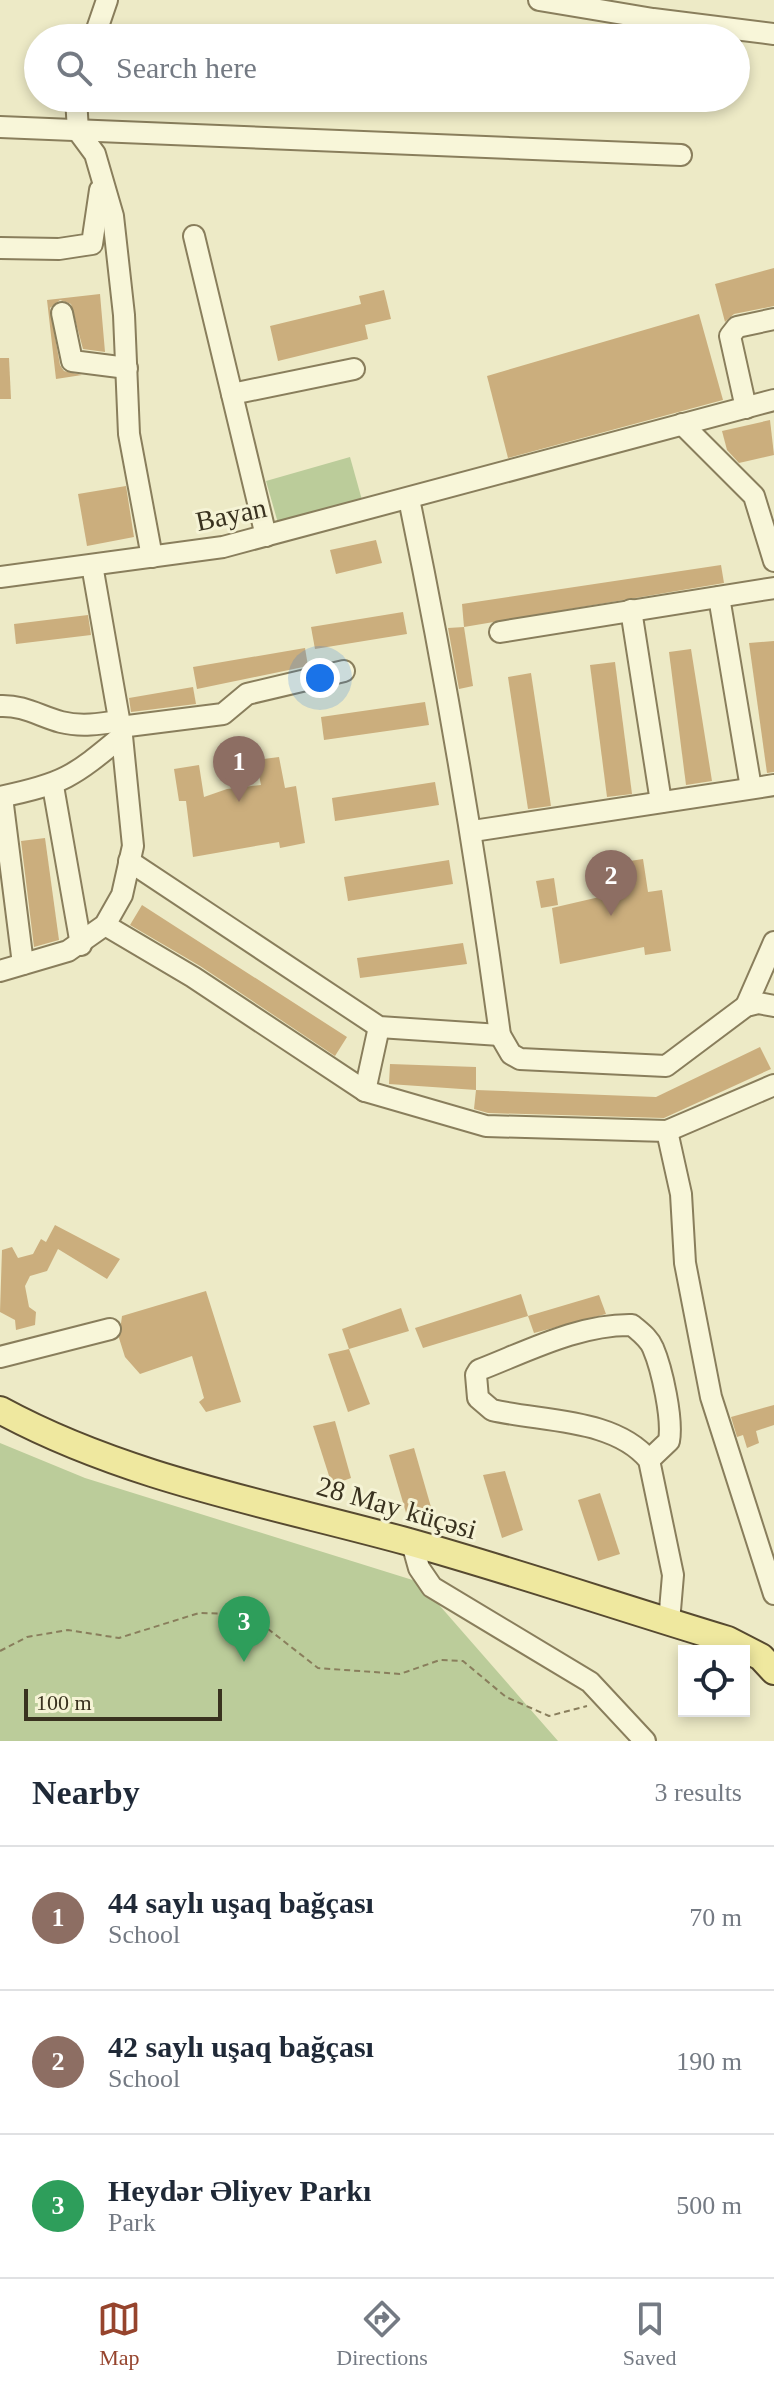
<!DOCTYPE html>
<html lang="en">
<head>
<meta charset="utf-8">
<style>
	body { margin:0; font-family:"Times New Roman",serif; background:#f2f2f3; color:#1f2937 }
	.controls { position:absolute; right:24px; bottom:24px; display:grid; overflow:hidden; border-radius:0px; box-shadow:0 4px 12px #0003 }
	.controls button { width:72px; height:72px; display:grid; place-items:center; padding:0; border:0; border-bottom:2px solid #e0e1e3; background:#fff; color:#1f2937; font:40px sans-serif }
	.scale { position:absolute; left:24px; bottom:20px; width:198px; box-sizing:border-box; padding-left:8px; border:4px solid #39321f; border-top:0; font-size:22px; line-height:28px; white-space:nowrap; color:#39321f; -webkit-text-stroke:6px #f5f3d5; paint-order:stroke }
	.you { position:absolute; left:320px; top:678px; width:28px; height:28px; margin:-20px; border:6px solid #fff; border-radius:50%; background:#1a73e8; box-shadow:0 0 0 12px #1a73e833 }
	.badge { display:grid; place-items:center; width:52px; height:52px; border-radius:50%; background:#96442d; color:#fff; font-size:26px; font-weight:700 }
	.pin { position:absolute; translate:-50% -66px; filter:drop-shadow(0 2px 4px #0008) }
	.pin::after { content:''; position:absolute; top:42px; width:28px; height:24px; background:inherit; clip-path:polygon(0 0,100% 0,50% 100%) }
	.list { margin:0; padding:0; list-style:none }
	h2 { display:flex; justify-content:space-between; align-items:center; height:104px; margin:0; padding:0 32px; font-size:34px }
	h2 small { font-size:26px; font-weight:400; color:#747a83 }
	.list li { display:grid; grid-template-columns:52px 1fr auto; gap:24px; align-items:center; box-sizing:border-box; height:144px; padding:0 32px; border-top:2px solid #e0e1e3 }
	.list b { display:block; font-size:30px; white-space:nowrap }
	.list p { margin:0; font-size:26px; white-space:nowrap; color:#747a83 }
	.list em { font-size:26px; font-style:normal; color:#747a83 }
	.icon { flex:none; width:44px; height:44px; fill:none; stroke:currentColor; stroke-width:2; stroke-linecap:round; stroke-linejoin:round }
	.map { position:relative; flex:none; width:774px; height:1741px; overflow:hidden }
	.search { position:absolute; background:#fff; box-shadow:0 4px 12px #0003; left:24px; right:24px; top:24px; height:88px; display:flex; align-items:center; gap:20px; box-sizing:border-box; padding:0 28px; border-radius:44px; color:#747a83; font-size:30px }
	.sheet { height:536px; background:#fff }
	nav { display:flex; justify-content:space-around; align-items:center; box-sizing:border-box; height:112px; border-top:2px solid #e0e1e3; background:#fff; font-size:22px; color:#747a83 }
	nav a { display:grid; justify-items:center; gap:4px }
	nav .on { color:#96442d }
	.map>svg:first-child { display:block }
	.green { fill:#bbcc9a }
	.building { fill:#cbae7d }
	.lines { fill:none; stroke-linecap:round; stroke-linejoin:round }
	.minor-casing { stroke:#897e5c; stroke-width:24 }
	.major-casing { stroke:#574a30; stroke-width:30 }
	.path { stroke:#897e5c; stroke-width:2; stroke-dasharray:6 4; stroke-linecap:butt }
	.minor { stroke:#f8f6d9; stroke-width:20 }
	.major { stroke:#efe89f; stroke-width:26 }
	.labels { text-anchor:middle; stroke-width:6; stroke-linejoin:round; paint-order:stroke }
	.street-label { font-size:28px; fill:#39321f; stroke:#f5f3d5 }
</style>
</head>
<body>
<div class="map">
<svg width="774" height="1741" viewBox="0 0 774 1741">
	<rect width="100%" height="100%" fill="#edeac6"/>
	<g class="green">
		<polygon points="350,457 362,500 278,523 266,481"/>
		<polygon points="0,1443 85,1478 419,1582 558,1741 0,1741"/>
	</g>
	<g class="building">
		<polygon points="774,268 774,306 734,314 725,322 715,284"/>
		<polygon points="384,290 391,319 365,325 368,339 278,361 270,326 361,304 359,296"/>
		<polygon points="100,294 105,352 83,349 71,304 60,300 50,308 60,365 64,371 82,375 56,379 47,300"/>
		<polygon points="699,314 723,400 508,458 487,376"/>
		<polygon points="0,358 9,358 11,399 0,399"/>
		<polygon points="770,420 774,455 739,463 727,450 722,431"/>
		<polygon points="126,486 134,537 87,546 78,494"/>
		<polygon points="376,540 382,563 336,574 330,550"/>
		<polygon points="721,565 724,583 464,627 462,604"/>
		<polygon points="403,612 407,634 315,649 311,627"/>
		<polygon points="88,615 91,635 16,644 14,624"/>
		<polygon points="464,627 473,686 459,689 448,628"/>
		<polygon points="774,641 774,772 767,773 749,643"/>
		<polygon points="305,648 308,666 197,689 193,667"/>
		<polygon points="691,649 712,781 686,785 669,652"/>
		<polygon points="615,662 632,794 607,797 590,665"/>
		<polygon points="531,673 551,806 528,809 508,677"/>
		<polygon points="193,687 196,704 131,712 129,698"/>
		<polygon points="425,702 429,725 324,740 321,717"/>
		<polygon points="279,757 285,788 296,786 305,843 280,848 279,842 193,857 186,801 179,801 174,769 199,765 204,797 227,789 261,785 256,760"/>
		<polygon points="435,782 439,805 335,821 332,798"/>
		<polygon points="45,838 59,940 34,947 21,841"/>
		<polygon points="643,859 648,892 662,890 671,951 645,955 644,947 560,964 552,908 621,892 617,863"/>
		<polygon points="449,860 453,884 348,901 344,877"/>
		<polygon points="554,878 558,905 541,908 536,881"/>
		<polygon points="142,905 347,1037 335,1056 200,966 130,925"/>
		<polygon points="463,943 467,964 360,978 357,958"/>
		<polygon points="760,1047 771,1069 664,1118 488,1113 474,1109 476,1090 389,1084 390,1064 476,1067 476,1090 656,1097"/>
		<polygon points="55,1225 120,1259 107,1279 58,1249 47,1271 30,1276 25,1286 29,1307 36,1312 35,1325 16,1330 15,1320 0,1312 2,1250 12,1247 18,1258 33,1254 41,1239 46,1242"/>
		<polygon points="206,1291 241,1402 206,1412 199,1402 204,1398 192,1356 140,1374 125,1357 119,1338 122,1316"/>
		<polygon points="521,1294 528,1316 423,1348 415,1328"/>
		<polygon points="599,1295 606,1314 534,1333 528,1316"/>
		<polygon points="401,1308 409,1331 349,1349 342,1329"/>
		<polygon points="349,1349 370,1404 348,1412 328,1354"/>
		<polygon points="774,1405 774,1425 756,1431 759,1443 747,1448 743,1435 737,1437 731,1417"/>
		<polygon points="335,1421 351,1478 332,1485 313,1426"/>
		<polygon points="414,1448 431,1507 407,1516 389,1455"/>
		<polygon points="505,1471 523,1530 502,1538 483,1475"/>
		<polygon points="600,1493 620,1554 598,1561 578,1500"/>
	</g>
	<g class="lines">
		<g class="minor-casing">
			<g id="minor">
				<polyline points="539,0 653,19 774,34"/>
				<polyline points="94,38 107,0"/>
				<polyline points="76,98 78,131 95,154 113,216 124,315 129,434 152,557"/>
				<polyline points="0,127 681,155"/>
				<polyline points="194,236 266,536"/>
				<polyline points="0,248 59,249 92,244 100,190"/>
				<polyline points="62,313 72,361 127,368"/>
				<polyline points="232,394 354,369"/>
				<polyline points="746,408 730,336 737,327 774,319"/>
				<polyline points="682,424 754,496 774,561"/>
				<path d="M409,499C446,677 476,856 500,1035L511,1054L520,1059L666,1066L746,1006L758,1003L774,1006"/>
				<polyline points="0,577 223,547 774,400"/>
				<polyline points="719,597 751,788"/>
				<polyline points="631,610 661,802"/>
				<polyline points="500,632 774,588"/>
				<path d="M0,706C24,705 39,716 61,722C81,727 100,724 119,721"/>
				<polyline points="120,727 223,714 247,694 344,671"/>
				<polyline points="53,786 81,945"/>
				<path d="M0,797C63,784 73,777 122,736"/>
				<polyline points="2,797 23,964"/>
				<polyline points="473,831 774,785"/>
				<polyline points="129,861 379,1027 500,1035"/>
				<polyline points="105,925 193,977 365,1091 486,1126 667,1131 774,1085"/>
				<polyline points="0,971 68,951 105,925 122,895 133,846 122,736 92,565"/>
				<polyline points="746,1006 774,942"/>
				<polyline points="365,1091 379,1027"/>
				<polyline points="667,1131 681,1194 685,1263 711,1397 774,1594"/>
				<polyline points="0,1357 110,1329"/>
				<path d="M649,1460C614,1418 543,1422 492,1410L478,1398L476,1375L479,1370C528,1351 579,1324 632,1325C640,1332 649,1338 653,1348C662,1369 673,1419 669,1441L649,1460L673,1575L669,1622"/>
				<polyline points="412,1543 419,1568 432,1587 590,1682 645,1741"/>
			</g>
		</g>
		<g class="major-casing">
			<path id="major" d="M0,1410C127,1479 271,1504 409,1542C516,1572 622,1608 728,1640L761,1657L774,1671"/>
		</g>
		<polyline class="path" points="0,1651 27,1637 68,1630 119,1638 199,1613 240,1614 263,1625 318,1668 400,1674 440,1660 463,1661 506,1697 549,1716 587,1706"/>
		<use href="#minor" class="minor"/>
		<use href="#major" class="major"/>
	</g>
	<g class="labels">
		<g class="street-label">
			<text transform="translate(231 514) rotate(-12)" y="10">Bayan</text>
			<text transform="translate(397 1507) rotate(16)" y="10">28 May küçəsi</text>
		</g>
	</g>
</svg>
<div class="controls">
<button><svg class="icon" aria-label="locate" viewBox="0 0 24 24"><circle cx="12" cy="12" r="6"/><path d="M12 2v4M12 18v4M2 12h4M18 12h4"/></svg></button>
</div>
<div class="scale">100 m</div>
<div class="you"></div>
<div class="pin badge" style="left:239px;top:802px;background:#8d6e63">1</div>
<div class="pin badge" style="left:611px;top:916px;background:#8d6e63">2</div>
<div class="pin badge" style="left:244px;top:1662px;background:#2e9e5b">3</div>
<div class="search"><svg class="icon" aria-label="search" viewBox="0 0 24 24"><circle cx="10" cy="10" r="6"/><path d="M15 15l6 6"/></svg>Search here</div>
</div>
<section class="sheet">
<h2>Nearby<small>3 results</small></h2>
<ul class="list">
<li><span class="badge" style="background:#8d6e63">1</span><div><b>44 saylı uşaq bağçası</b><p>School</p></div><em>70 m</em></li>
<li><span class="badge" style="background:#8d6e63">2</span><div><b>42 saylı uşaq bağçası</b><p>School</p></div><em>190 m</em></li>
<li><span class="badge" style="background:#2e9e5b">3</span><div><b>Heydər Əliyev Parkı</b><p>Park</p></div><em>500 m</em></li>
</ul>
</section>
<nav>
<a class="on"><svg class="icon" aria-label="map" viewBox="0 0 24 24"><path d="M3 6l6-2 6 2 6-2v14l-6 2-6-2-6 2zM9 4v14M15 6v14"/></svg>Map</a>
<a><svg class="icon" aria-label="directions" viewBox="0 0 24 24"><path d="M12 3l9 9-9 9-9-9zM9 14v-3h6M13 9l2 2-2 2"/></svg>Directions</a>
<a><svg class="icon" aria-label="saved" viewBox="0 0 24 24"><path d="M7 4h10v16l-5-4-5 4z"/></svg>Saved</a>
</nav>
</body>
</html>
